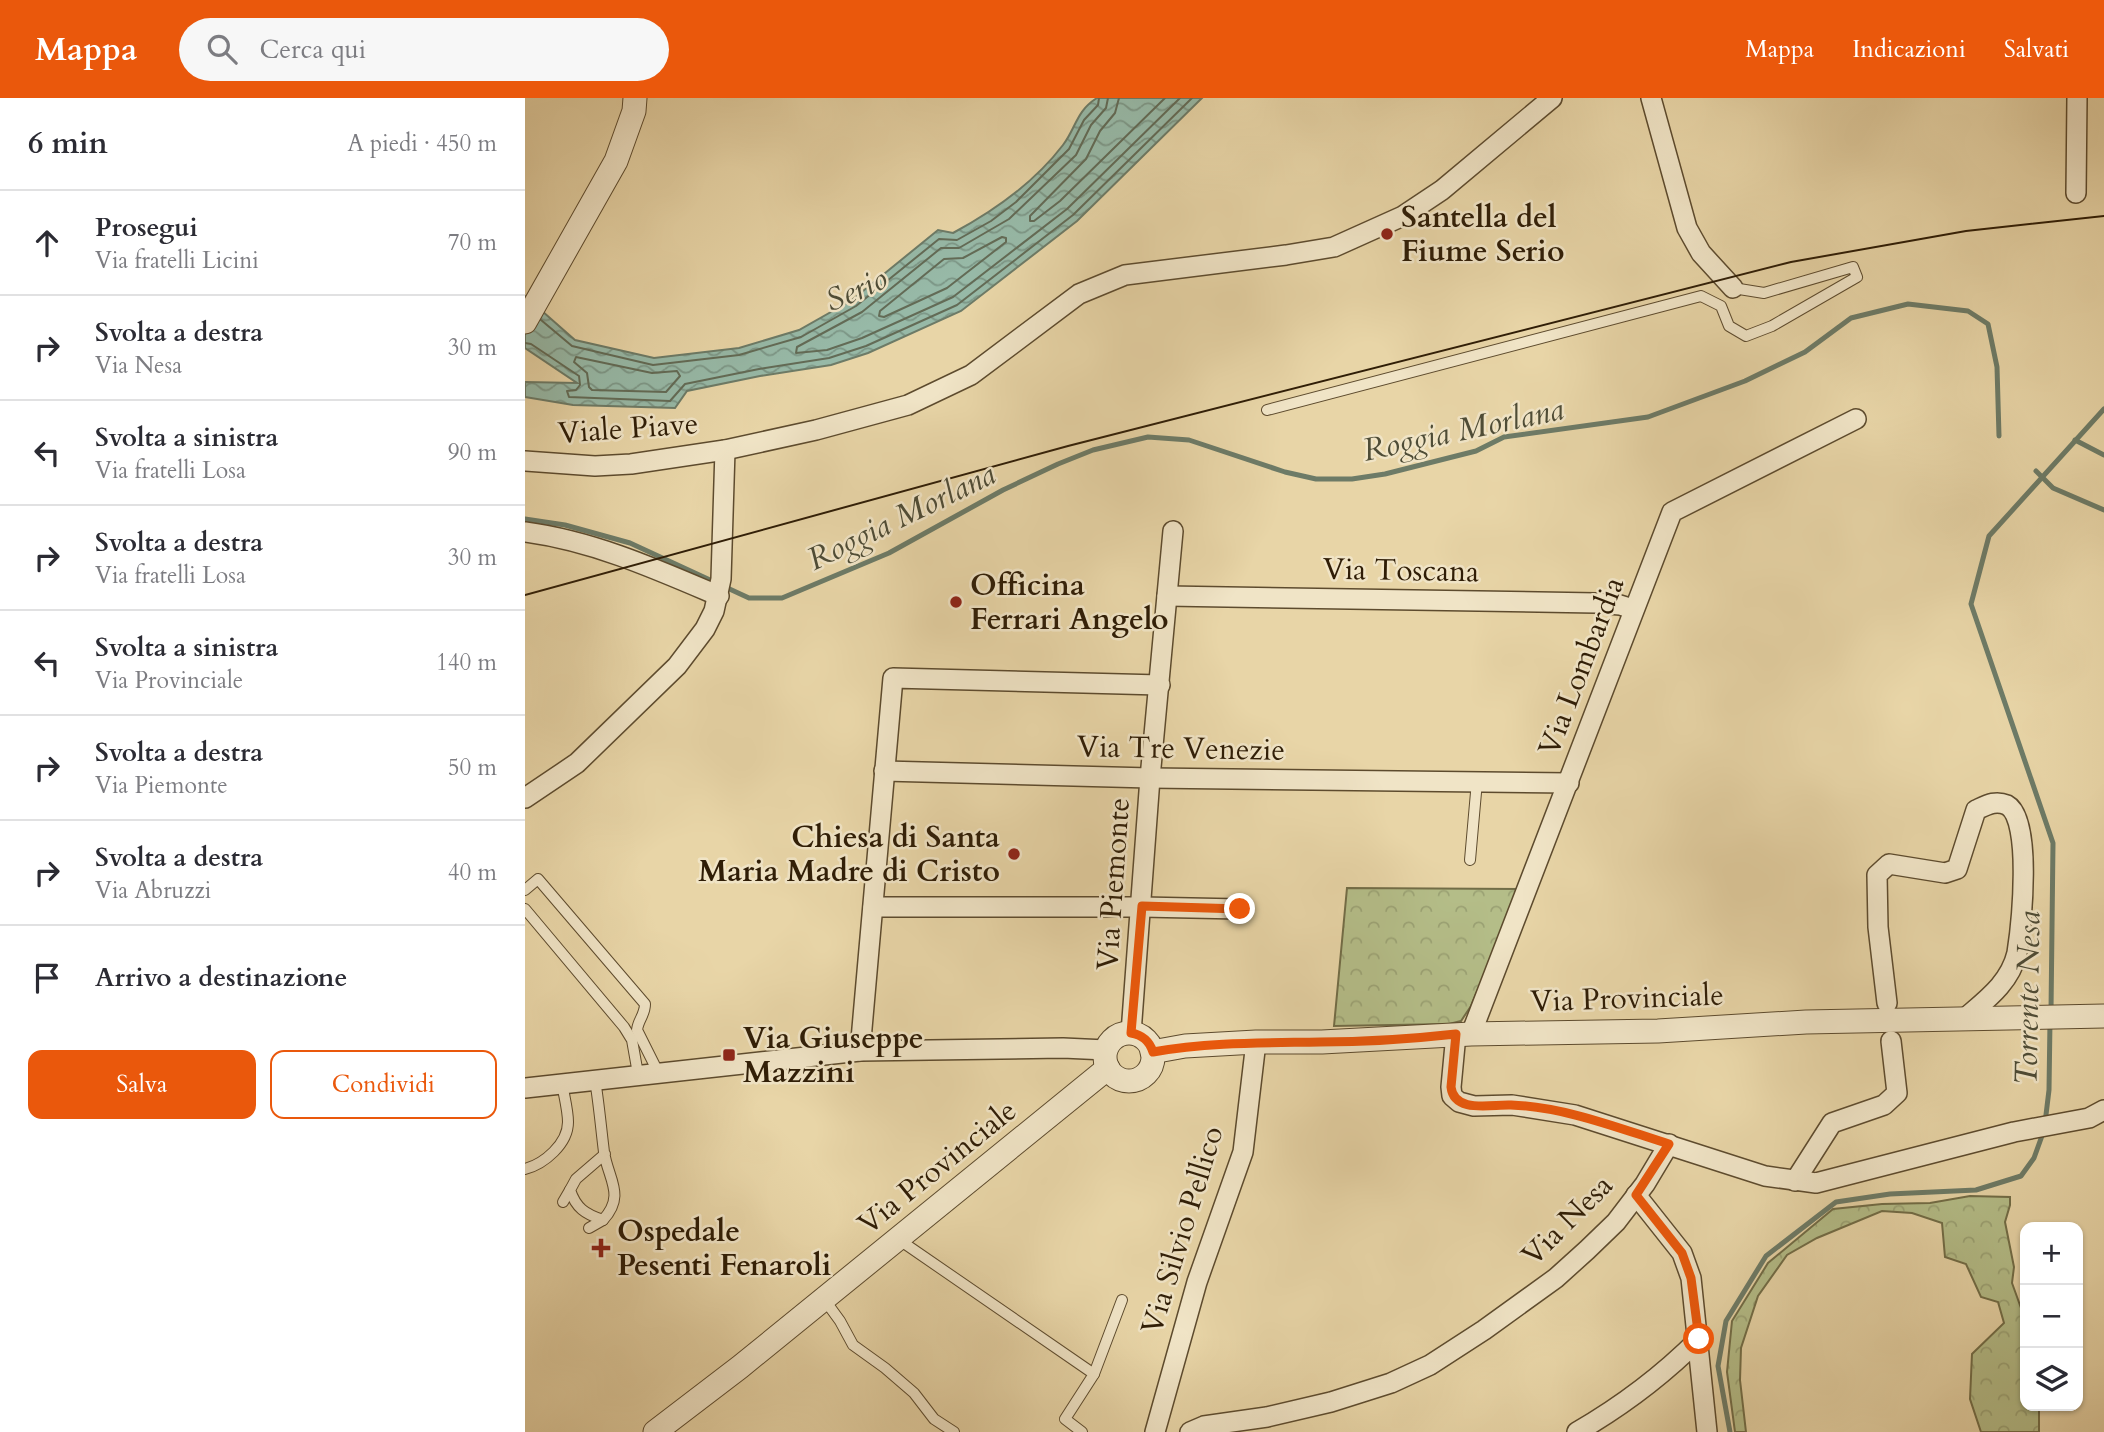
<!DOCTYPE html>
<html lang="it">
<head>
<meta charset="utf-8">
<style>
	body { margin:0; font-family:Cardo,serif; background:#f7f7f7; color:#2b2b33 }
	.controls { position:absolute; right:21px; bottom:21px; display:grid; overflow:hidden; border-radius:14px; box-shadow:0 2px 5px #0004 }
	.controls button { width:63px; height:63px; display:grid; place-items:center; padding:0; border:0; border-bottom:2px solid #e1e1e2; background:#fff; color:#2b2b33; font:35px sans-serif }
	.stop { position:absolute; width:21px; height:21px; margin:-16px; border:5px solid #ea580c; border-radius:50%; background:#fff }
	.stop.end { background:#ea580c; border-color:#fff; box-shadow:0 2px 7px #0008 }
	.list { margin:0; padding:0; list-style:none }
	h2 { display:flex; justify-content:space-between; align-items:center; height:91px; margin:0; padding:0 28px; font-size:30px }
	h2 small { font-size:23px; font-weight:400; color:#7c7c81 }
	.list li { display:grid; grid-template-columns:46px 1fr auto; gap:21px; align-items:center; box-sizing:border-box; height:105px; padding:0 28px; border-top:2px solid #e1e1e2 }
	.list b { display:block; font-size:26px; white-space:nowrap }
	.list p { margin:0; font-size:23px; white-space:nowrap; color:#7c7c81 }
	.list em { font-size:23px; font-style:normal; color:#7c7c81 }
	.actions { display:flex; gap:14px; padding:21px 28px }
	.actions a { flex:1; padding:16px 0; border:2px solid #ea580c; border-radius:14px; text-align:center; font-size:24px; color:#ea580c }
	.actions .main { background:#ea580c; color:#fff }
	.icon { flex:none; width:38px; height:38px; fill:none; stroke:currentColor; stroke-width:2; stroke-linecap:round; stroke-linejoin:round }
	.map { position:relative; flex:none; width:1579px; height:1334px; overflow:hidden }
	header { display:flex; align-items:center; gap:42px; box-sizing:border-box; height:98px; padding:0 35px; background:#ea580c; color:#fff }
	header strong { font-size:33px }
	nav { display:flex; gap:38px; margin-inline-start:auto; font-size:24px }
	.search { width:490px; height:63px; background:#f7f7f7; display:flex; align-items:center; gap:18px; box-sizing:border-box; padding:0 24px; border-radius:38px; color:#7c7c81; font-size:26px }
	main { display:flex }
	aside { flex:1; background:#fff }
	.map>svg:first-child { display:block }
	.forest { fill:url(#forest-crowns); stroke:#726d47; stroke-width:2 }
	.water { fill:url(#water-waves); stroke:#6d7b67; stroke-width:2 }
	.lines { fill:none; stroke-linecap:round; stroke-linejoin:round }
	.shore { stroke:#636b56; stroke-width:2 }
	.stream { stroke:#6d7b67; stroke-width:5 }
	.service-casing { stroke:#5d4b2e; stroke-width:12 }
	.minor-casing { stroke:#5d4b2e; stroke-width:22 }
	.tertiary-casing { stroke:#5d4b2e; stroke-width:25 }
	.service { stroke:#f0e4c6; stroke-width:10 }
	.minor { stroke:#f0e4c6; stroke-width:19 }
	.tertiary { stroke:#f0e4c6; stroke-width:23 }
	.tram { stroke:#2f1d06; stroke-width:2 }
	.route { stroke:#ea580c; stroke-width:9 }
	.poi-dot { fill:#8f2418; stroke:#f0e4c6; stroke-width:2.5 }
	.labels { text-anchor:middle; stroke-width:5; stroke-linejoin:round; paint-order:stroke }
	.poi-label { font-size:30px; font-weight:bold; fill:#2f1d06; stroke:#f0e4c6; text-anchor:start }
	.street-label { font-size:30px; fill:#2f1d06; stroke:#f0e4c6 }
	.water-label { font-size:32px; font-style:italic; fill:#4e4c36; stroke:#f0e4c6 }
</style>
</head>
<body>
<header>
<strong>Mappa</strong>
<div class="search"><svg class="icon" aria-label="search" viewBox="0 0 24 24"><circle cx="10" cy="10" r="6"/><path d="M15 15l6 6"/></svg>Cerca qui</div>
<nav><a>Mappa</a><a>Indicazioni</a><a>Salvati</a></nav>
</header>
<main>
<aside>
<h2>6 min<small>A piedi · 450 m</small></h2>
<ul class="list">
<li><svg class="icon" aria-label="ahead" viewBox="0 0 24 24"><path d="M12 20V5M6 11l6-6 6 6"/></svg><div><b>Prosegui</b><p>Via fratelli Licini</p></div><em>70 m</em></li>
<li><svg class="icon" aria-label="right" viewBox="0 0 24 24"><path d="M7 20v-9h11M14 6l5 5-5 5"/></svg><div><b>Svolta a destra</b><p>Via Nesa</p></div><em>30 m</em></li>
<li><svg class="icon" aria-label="left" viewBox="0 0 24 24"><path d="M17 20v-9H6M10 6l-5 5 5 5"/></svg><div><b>Svolta a sinistra</b><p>Via fratelli Losa</p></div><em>90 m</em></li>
<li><svg class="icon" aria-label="right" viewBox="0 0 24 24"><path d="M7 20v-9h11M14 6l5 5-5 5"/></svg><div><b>Svolta a destra</b><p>Via fratelli Losa</p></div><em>30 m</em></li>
<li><svg class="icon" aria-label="left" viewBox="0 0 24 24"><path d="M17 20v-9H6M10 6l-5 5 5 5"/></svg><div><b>Svolta a sinistra</b><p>Via Provinciale</p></div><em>140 m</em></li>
<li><svg class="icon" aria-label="right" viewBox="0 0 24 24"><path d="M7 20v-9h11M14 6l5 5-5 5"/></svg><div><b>Svolta a destra</b><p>Via Piemonte</p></div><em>50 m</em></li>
<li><svg class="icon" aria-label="right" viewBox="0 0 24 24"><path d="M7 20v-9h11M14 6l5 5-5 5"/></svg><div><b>Svolta a destra</b><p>Via Abruzzi</p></div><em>40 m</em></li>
<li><svg class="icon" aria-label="arrive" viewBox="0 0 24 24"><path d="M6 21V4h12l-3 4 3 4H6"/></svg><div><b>Arrivo a destinazione</b></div></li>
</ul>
<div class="actions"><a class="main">Salva</a><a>Condividi</a></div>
</aside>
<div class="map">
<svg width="1579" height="1334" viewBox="0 0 1579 1334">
	<defs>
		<pattern id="forest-crowns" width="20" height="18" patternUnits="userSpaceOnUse" patternTransform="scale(1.75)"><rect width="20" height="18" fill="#b4bd88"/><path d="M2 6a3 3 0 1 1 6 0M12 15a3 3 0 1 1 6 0" fill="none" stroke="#9ba274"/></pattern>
		<pattern id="water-waves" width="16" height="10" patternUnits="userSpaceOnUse" patternTransform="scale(1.75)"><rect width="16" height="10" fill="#97b9a7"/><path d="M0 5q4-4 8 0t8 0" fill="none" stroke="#7c9686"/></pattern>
	</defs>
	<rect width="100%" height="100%" fill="#e8d5a7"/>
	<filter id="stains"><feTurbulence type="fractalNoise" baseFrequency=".00286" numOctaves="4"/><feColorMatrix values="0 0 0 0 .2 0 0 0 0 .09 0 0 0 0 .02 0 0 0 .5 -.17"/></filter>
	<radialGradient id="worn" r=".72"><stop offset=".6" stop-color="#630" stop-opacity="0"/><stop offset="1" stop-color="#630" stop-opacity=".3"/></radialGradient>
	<g class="forest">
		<polygon points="822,790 995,791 946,908 936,923 924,926 809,928"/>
		<polygon points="1445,1098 1485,1099 1485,1107 1480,1124 1489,1169 1487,1185 1496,1210 1500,1254 1500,1308 1514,1308 1514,1334 1456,1334 1445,1301 1447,1256 1479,1225 1473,1204 1456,1199 1441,1166 1420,1159 1417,1125 1387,1115 1357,1113 1292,1140 1262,1157 1233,1198 1216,1250 1215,1282 1221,1334 1210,1334 1202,1274 1207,1223 1243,1165 1308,1111 1357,1106 1405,1105"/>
	</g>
	<path class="water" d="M572,0H677L552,123L436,213L343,255L306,267L235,278L162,293L150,310L48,307L0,299V284L52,285L0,250V198L50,242L129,260L214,250L274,232L327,202L413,132L428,135C469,113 509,85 538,47C551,30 551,13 572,0Z"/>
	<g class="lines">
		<g class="shore">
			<polyline points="583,0 581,10 566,27 551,57 484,121 434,150 416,150 337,214 272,249 271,255 302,252 337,240 428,199 542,111 655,0"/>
			<polyline points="594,0 590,15 575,33 561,61 505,118 505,123 509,123 535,103 640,0"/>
			<polygon points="477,139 481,140 481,144 422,190 359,219 354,218 355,213 419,161 438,160"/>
			<polyline points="16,222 47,248 128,267 214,257 276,239 331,208 414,141 432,142 466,123 491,104 544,51 559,22 573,7 574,0"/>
			<polyline points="0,245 6,246 54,278 55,287 51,292 42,293 44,299 145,303 160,286 234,271 304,260 341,248 432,207 548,117 667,0"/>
			<polygon points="51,259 127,275 152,273 155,278 141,294 67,292 64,289 62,275 49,264"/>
		</g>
		<g class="stream">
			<polyline points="1550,342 1579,357"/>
			<polyline points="1511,373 1528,390 1579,412"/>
			<polyline points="0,421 40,427 105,445 224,500 257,500 364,455 478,392 533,366 568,352 623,339 664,342 760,374 791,381 827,381 860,376 951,353 979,339 1123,319 1220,283 1280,254 1326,220 1383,206 1443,213 1463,226 1472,269 1474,338"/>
			<polyline points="1526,913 1528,745 1446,506 1464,438 1579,311"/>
			<polyline points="1520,1025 1524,992 1525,923"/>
			<polyline points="1205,1334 1193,1268 1201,1223 1241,1158 1311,1104 1365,1096 1451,1092 1496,1078 1509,1060 1518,1035"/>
		</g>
		<g class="service-casing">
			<g id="service">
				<polyline points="742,312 1176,198 1196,208 1204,228 1221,238 1247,228 1332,179 1328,169 1239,195 1208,190"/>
				<polyline points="945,762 952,683"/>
				<path d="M0,792L13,781L120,906C120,917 113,922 112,932L133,974"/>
				<polyline points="0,811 99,929 107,942 113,976"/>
				<path d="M70,982C74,1006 76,1030 79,1054C83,1081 101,1097 78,1122C60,1116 51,1110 45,1092L51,1081L80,1056"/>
				<path d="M0,1071C19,1066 43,1046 43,1024C43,1012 39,998 37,985"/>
				<polyline points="38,1104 45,1092"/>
				<polyline points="64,1130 78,1122"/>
				<polyline points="373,1141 569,1276 540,1321 557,1334"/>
				<polyline points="299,1201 315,1223 328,1247 360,1270 389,1295 409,1321 429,1334"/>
				<polyline points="569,1276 597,1202"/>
			</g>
		</g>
		<g class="minor-casing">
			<g id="minor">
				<polyline points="1126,0 1162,130 1176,155 1208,190"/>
				<polyline points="1551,95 1552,0"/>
				<polyline points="0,363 70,368 106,366 200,352 291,332 383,307 446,277 554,196 600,177 761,157 809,149 878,118 917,92 1027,0"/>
				<path d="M0,434C68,443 131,471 194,498"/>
				<polyline points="642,498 1071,505 1095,507 1108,511"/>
				<polyline points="359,673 625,680 1044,685"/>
				<polyline points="0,700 52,665 152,568 180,531 189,513 196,481 200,352"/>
				<polyline points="348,809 617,809 715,811"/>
				<path d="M1362,905L1353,829L1352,777L1364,766L1420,775L1432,771L1451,712C1462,707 1470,702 1482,707C1508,721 1496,829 1492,855C1485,885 1461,902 1439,921"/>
				<polyline points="606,935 625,680 648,433"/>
				<polyline points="931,936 926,989 927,998 934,1004 949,1008 987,1007 1050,1017 1240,1078 1291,1085 1489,1034 1564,1020 1579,1012"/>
				<polyline points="946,936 1147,414 1331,321"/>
				<polyline points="335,953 368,580 635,587"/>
				<polyline points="0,990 335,953 538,950 581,952"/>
				<polyline points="1270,1083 1307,1025 1359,1007 1372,995 1366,943"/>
				<polyline points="1111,1097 1157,1155 1166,1180 1182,1334"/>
				<polyline points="630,1334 672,1184 718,1054 731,944"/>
				<polyline points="665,1334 679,1328 742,1319 806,1304 866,1285 905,1267 959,1232 1031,1180 1062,1152 1091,1124 1120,1086 1144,1046"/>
				<path d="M1052,1334C1097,1308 1137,1278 1174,1241"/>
			</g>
		</g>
		<g class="tertiary-casing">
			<g id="tertiary">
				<polyline points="0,224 91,63 109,13 110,0"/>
				<circle cx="604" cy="959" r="24"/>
				<polyline points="627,954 660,948 731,944 797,944 946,936 1133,933 1281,924 1579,918"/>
				<polyline points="130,1334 215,1269 583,970"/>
			</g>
		</g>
		<use href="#service" class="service"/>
		<use href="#minor" class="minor"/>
		<use href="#tertiary" class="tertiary"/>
		<polyline class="tram" points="0,497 543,348 1266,164 1441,133 1579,118"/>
	</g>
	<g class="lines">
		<path class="route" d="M715,811L617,808L606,935C617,937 624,942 628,954C683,944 739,945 795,944C841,944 886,941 931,936L926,989C929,1016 967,1006 986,1007C1040,1009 1093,1030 1144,1046L1111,1097L1157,1155L1166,1180L1174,1241"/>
	</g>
	<g class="poi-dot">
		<circle cx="862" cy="136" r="7"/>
		<circle cx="431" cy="504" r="7"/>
		<circle cx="489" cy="756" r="7"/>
		<rect x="197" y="950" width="14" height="14" rx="3.5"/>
		<path d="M72.5 1139.5h7v7h7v7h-7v7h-7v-7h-7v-7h7z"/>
	</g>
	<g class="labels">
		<g class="poi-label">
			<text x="876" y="129">Santella del<tspan x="876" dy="34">Fiume Serio</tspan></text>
			<text x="445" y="497">Officina<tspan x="445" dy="34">Ferrari Angelo</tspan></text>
			<text x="475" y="749" text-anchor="end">Chiesa di Santa<tspan x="475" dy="34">Maria Madre di Cristo</tspan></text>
			<text x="218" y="950">Via Giuseppe<tspan x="218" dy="34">Mazzini</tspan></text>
			<text x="92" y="1143">Ospedale<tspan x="92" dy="34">Pesenti Fenaroli</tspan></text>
		</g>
		<g class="street-label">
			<text transform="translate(103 330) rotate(-4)" y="10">Viale Piave</text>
			<text transform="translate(876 472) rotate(1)" y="10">Via Toscana</text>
			<text transform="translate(1056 568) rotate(-69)" y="10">Via Lombardia</text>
			<text transform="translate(656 650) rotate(1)" y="10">Via Tre Venezie</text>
			<text transform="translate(588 786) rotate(-86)" y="10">Via Piemonte</text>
			<text transform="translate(1102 900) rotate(-2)" y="10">Via Provinciale</text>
			<text transform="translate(412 1069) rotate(-39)" y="10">Via Provinciale</text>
			<text transform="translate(1042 1122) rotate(-45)" y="10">Via Nesa</text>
			<text transform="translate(657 1132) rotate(-73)" y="10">Via Silvio Pellico</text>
		</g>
		<g class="water-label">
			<text transform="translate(331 191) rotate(-24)" y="11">Serio</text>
			<text transform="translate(938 331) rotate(-12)" y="11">Roggia Morlana</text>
			<text transform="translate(376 418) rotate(-26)" y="11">Roggia Morlana</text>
			<text transform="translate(1502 900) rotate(-89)" y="11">Torrente Nesa</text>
		</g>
	</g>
	<rect width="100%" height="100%" filter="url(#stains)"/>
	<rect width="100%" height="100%" fill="url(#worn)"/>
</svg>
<div class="controls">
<button>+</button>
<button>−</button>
<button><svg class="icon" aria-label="layers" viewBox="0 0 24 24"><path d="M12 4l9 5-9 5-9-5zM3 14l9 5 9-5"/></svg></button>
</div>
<div class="stop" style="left:1174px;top:1241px"></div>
<div class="stop end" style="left:715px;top:811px"></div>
</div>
</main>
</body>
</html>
